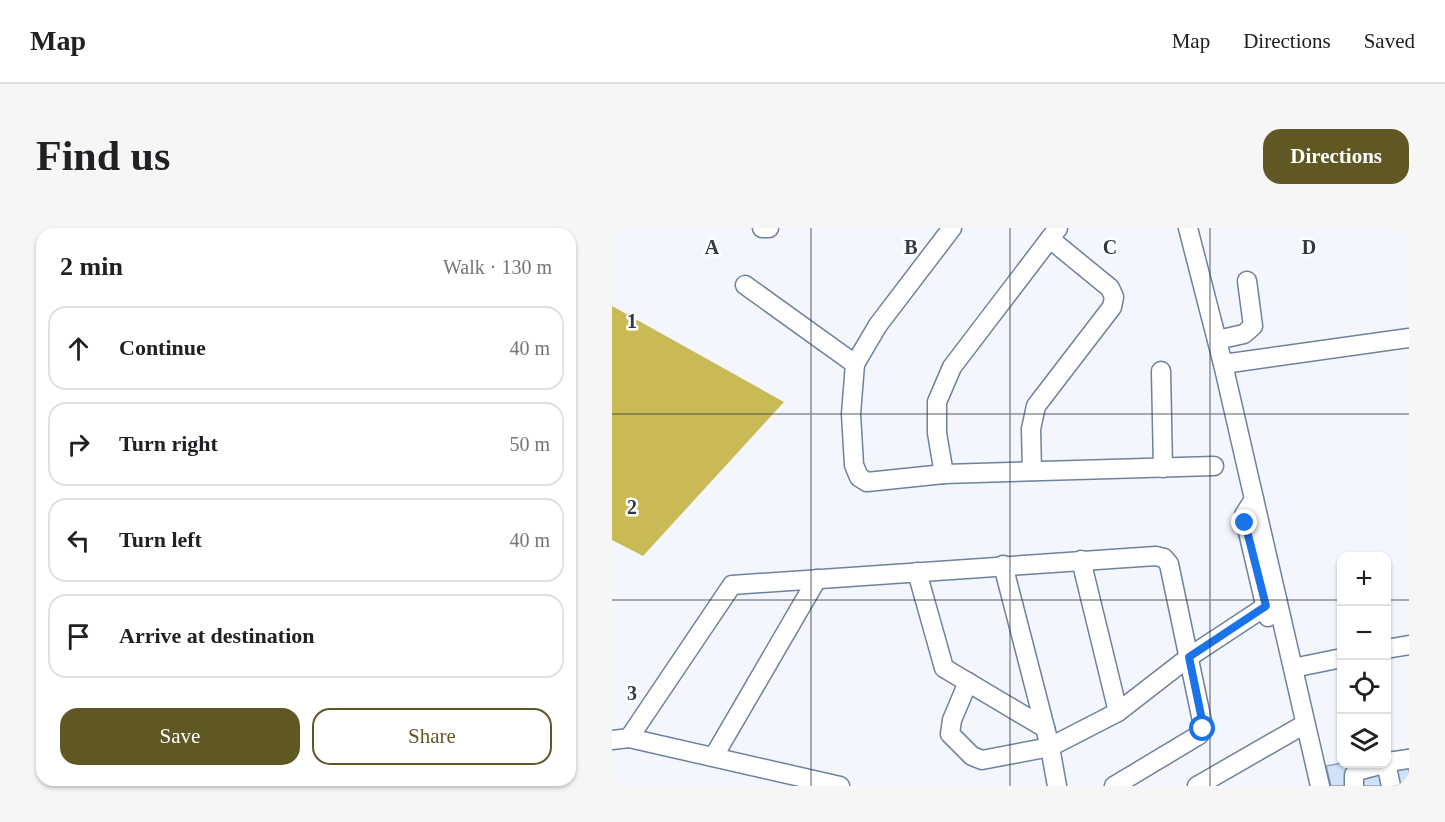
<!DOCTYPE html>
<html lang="en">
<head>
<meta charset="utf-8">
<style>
	body { margin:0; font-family:"Times New Roman",serif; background:#f6f6f6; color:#202124 }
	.controls { position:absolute; right:18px; bottom:18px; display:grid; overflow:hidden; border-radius:12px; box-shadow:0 2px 4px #0004 }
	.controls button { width:54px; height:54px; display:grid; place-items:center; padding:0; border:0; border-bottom:2px solid #e0e0e0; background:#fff; color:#202124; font:30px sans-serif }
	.stop { position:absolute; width:18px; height:18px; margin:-14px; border:4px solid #1a73e8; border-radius:50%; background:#fff }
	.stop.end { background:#1a73e8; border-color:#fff; box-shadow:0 2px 6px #0008 }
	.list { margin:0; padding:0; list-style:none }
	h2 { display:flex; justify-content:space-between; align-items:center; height:78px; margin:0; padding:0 24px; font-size:26px }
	h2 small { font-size:20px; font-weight:400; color:#757577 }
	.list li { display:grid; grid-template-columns:39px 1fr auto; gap:18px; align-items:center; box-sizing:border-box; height:84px; margin:0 12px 12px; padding:0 12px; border:2px solid #e0e0e0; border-radius:18px }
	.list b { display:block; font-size:22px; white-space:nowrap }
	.list em { font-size:20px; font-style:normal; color:#757577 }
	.actions { display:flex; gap:12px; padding:18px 24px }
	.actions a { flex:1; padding:14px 0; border:2px solid #605824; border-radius:18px; text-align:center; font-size:21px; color:#605824 }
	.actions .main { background:#605824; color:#fff }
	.icon { flex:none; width:33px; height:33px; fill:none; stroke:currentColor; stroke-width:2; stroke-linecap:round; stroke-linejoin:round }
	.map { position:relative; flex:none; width:797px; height:558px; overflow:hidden; border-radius:18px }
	header { display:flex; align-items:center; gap:36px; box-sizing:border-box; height:84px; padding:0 30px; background:#fff; border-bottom:2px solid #e0e0e0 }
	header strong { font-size:28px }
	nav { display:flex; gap:33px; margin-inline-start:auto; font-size:21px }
	.intro { display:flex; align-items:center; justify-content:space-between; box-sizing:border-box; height:144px; padding:0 36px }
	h1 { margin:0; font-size:42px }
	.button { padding:15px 27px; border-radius:18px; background:#605824; color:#fff; font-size:21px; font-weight:700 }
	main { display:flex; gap:36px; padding:0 36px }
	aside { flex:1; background:#fff; border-radius:18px; box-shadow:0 2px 4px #0004 }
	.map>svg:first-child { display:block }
	.forest { fill:#c9ba55 }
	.building { fill:#d0e1fa; stroke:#8b9ebc; stroke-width:1.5 }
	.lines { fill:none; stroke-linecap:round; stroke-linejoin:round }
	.minor-casing { stroke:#6e819d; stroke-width:21 }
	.minor { stroke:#fff; stroke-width:18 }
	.route { stroke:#1a73e8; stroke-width:8 }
	.grid { fill:none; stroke:#313945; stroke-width:1.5; stroke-opacity:0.55 }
	.grid-label { font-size:20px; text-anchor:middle; font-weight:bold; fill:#313945; stroke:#fff; stroke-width:5; stroke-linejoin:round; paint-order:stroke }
</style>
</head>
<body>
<header>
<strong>Map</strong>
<nav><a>Map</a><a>Directions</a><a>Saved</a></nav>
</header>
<div class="intro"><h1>Find us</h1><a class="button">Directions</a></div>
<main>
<aside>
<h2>2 min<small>Walk · 130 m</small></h2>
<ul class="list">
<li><svg class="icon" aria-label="ahead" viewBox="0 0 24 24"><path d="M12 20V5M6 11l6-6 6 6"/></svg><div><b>Continue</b></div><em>40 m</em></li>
<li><svg class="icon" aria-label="right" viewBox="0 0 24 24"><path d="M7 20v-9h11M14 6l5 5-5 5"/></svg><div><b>Turn right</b></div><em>50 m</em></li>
<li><svg class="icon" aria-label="left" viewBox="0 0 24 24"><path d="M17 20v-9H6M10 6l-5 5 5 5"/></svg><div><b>Turn left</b></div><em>40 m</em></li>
<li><svg class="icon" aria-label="arrive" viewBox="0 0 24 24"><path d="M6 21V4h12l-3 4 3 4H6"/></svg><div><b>Arrive at destination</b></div></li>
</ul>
<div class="actions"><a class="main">Save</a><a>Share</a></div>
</aside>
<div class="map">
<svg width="797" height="558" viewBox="0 0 797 558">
	<rect width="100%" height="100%" fill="#f3f7fd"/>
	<polygon class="forest" points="0,78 172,174 31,328 0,312"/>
	<polygon class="building" points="797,521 797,558 719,558 714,538 730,535 774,536 774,525"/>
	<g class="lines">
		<g class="minor-casing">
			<g id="minor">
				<polyline points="150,0 157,0"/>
				<polyline points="340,0 266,97 243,136 239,186 242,237 247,249 255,254 332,246 602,238"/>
				<polyline points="576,0 611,136 708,558"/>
				<polyline points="133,57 243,136"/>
				<polyline points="605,112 632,106 641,98 635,53"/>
				<polyline points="611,136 797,110"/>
				<polyline points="549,143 551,240"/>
				<polyline points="420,243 419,201 424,178 500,79 502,69 498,60 438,11"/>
				<polyline points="332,246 325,205 325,174 340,139 446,0"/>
				<polyline points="642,271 632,287 656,389"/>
				<polyline points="469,332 506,484 577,429 665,371"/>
				<polyline points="391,337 438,519 445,558"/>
				<polyline points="305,344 332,440 433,500"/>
				<polyline points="774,421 797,417"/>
				<polyline points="681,440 730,430"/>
				<polyline points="356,454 340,492 338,506 360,528 370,532 438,519 506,484"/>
				<polyline points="17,510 120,357 544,328 552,330 557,336 590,493 591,502 587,507 502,558"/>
				<polyline points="0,512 17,510 228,558"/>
				<polyline points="102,528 205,351"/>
				<polyline points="776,534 797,531"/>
				<polyline points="774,535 779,558"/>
				<polyline points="585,558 693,496"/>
				<polyline points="742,558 742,547 745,543 771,536"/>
			</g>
		</g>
		<use href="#minor" class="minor"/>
	</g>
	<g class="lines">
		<polyline class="route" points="591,501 590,492 577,429 654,378 633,295"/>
	</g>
	<path class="grid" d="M199,0V558M398,0V558M598,0V558M0,186H797M0,372H730M774,372H797"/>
	<g class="grid-label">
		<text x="100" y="26">A</text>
		<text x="299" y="26">B</text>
		<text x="498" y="26">C</text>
		<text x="697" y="26">D</text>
		<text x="20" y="100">1</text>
		<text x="20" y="286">2</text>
		<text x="20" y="472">3</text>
	</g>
</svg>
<div class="controls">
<button>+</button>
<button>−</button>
<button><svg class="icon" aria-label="locate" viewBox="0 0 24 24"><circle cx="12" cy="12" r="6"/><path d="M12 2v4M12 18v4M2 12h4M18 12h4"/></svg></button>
<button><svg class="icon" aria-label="layers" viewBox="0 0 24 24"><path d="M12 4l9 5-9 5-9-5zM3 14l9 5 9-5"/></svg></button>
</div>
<div class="stop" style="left:591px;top:501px"></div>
<div class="stop end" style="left:633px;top:295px"></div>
</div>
</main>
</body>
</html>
